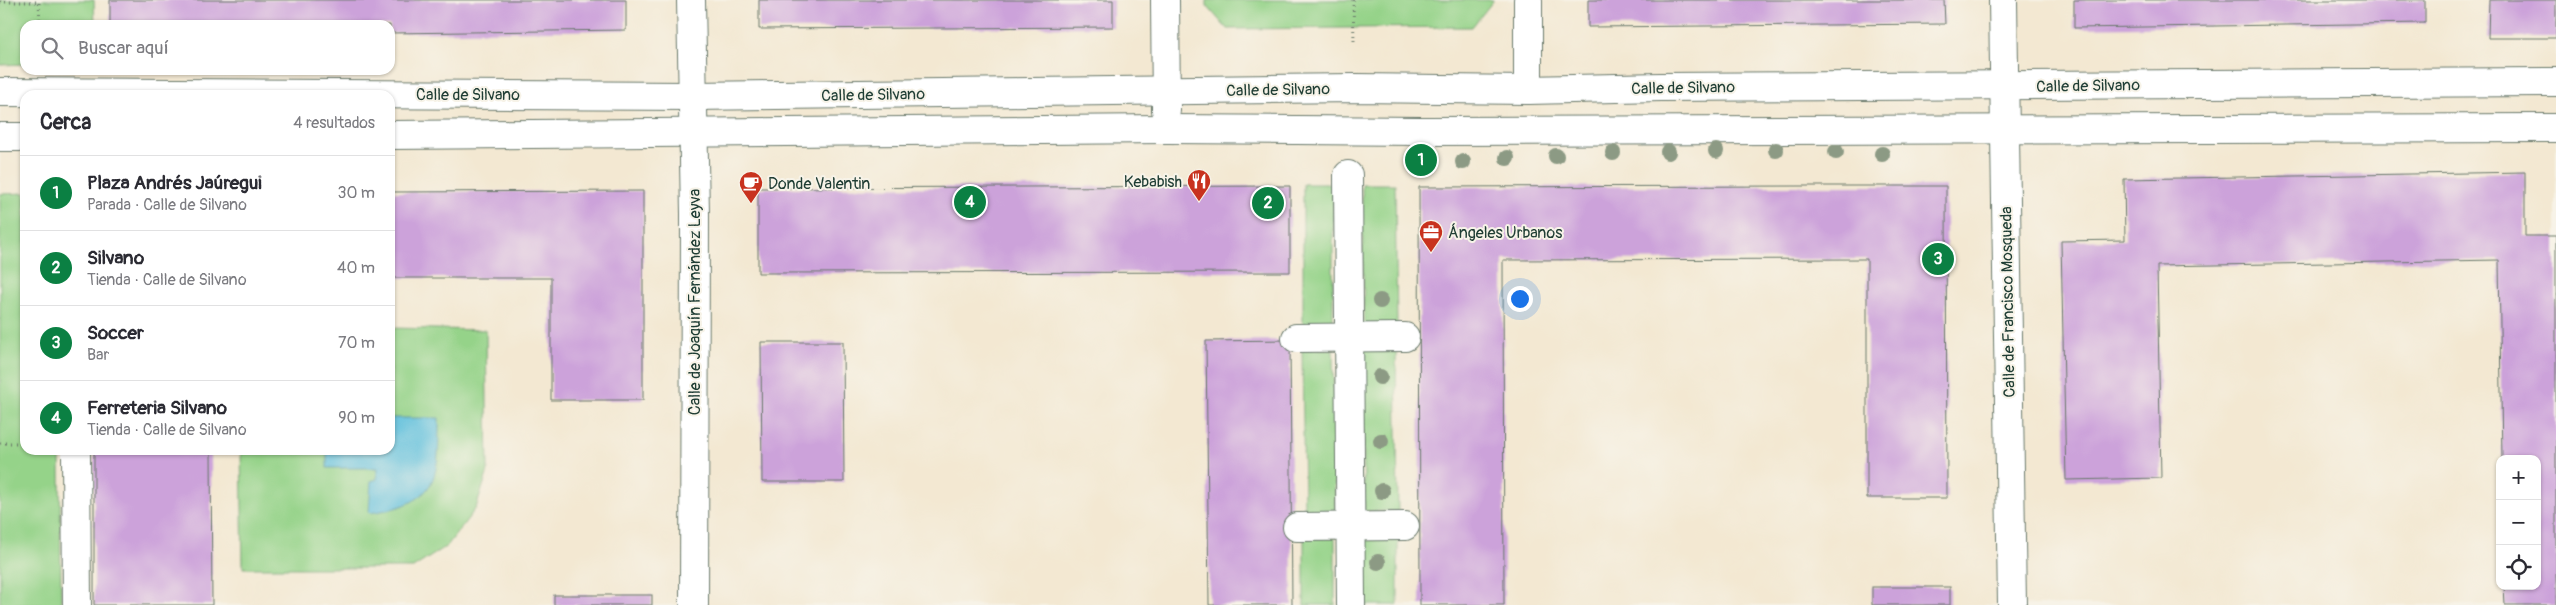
<!DOCTYPE html>
<html lang="es">
<head>
<meta charset="utf-8">
<style>
	body { margin:0; font-family:Pangolin,sans-serif; background:#f2f2f3; color:#2b2b33 }
	.controls { position:absolute; right:15px; bottom:15px; display:grid; overflow:hidden; border-radius:10px; box-shadow:0 1px 4px #0004 }
	.controls button { width:45px; height:45px; display:grid; place-items:center; padding:0; border:0; border-bottom:1px solid #e1e1e2; background:#fff; color:#2b2b33; font:25px sans-serif }
	.you { position:absolute; left:1519px; top:298px; width:18px; height:18px; margin:-12px; border:4px solid #fff; border-radius:50%; background:#1a73e8; box-shadow:0 0 0 8px #1a73e833 }
	.badge { display:grid; place-items:center; width:32px; height:32px; border-radius:50%; background:#0b8043; color:#fff; font-size:16px; font-weight:700 }
	.pin { position:absolute; translate:-50% -50%; border:2px solid #fff; box-shadow:0 1px 5px #0006 }
	.list { margin:0; padding:0; list-style:none }
	h2 { display:flex; justify-content:space-between; align-items:center; height:65px; margin:0; padding:0 20px; font-size:21px }
	h2 small { font-size:16px; font-weight:400; color:#7c7c81 }
	.list li { display:grid; grid-template-columns:32px 1fr auto; gap:15px; align-items:center; box-sizing:border-box; height:75px; padding:0 20px; border-top:1px solid #e1e1e2 }
	.list b { display:block; font-size:19px; white-space:nowrap }
	.list p { margin:0; font-size:16px; white-space:nowrap; color:#7c7c81 }
	.list em { font-size:16px; font-style:normal; color:#7c7c81 }
	.icon { flex:none; width:28px; height:28px; fill:none; stroke:currentColor; stroke-width:2; stroke-linecap:round; stroke-linejoin:round }
	.map { position:relative; flex:none; width:2556px; height:605px; overflow:hidden }
	.search { position:absolute; background:#fff; box-shadow:0 1px 4px #0004; left:20px; top:20px; width:375px; height:55px; display:flex; align-items:center; gap:12px; box-sizing:border-box; padding:0 18px; border-radius:15px; color:#7c7c81; font-size:19px }
	.panel { position:absolute; background:#fff; box-shadow:0 1px 4px #0004; left:20px; top:90px; width:375px; height:365px; border-radius:15px }
	.map>svg:first-child { display:block }
	.green { fill:#95d389; stroke:#5a885e }
	.water { fill:#5fc0dd; stroke:#3f7e88 }
	.building { fill:#cca2da }
	.lines { fill:none; stroke-linecap:round; stroke-linejoin:round }
	.minor-casing { stroke:#69796b; stroke-width:30 }
	.path { stroke:#69796b; stroke-width:3; stroke-dasharray:1 4; stroke-linecap:butt }
	.minor { stroke:#fff; stroke-width:28 }
	.tree { fill:#8c9a84 }
	.labels { text-anchor:middle; stroke-width:4; stroke-linejoin:round; paint-order:stroke }
	.street-label { font-size:16px; fill:#1f3d34; stroke:#f7f3e8 }
	.poi-label { font-size:16px; fill:#1f3d34; stroke:#f7f3e8; text-anchor:start }
</style>
</head>
<body>
<div class="map">
<svg width="2556" height="605" viewBox="0 0 2556 605">
	<rect width="100%" height="100%" fill="#f7f3e8"/>
	<filter id="ink" filterUnits="userSpaceOnUse"><feTurbulence type="fractalNoise" baseFrequency=".02" numOctaves="2"/><feDisplacementMap in="SourceGraphic" scale="10" xChannelSelector="R" yChannelSelector="G"/><feConvolveMatrix kernelMatrix="1 2 1 2 8 2 1 2 1" color-interpolation-filters="sRGB"/></filter>
	<filter id="wash" filterUnits="userSpaceOnUse"><feTurbulence type="fractalNoise" baseFrequency=".0096" numOctaves="4" result="noise"/><feDisplacementMap in="SourceGraphic" scale="20" xChannelSelector="R" yChannelSelector="G"/><feGaussianBlur stdDeviation="1.12" result="paint"/><feColorMatrix in="noise" values="0 0 0 0 0 0 0 0 0 0 0 0 0 0 0 0 0 1.4 0 .05"/><feComposite in="paint" operator="in"/></filter>
	<g filter="url(#wash)">
		<rect width="100%" height="100%" fill="#f3e8d2"/>
		<g class="green">
			<polygon points="0,0 94,0 95,25 25,25 25,64 0,65"/>
			<polygon points="1207,0 1493,0 1493,1 1472,27 1227,29 1207,6"/>
			<polygon points="1303,184 1333,184 1333,329 1303,330"/>
			<polygon points="1362,184 1395,184 1397,329 1364,329"/>
			<polygon points="25,193 25,450 60,450 61,605 0,605 0,194"/>
			<polygon points="390,328 486,330 488,471 476,508 447,546 413,568 243,568 241,450 390,450"/>
			<polygon points="1363,348 1396,348 1398,511 1364,511"/>
			<polygon points="1302,349 1333,349 1335,511 1304,511"/>
			<polygon points="1398,537 1398,605 1364,605 1363,538"/>
			<rect x="1304" y="538" width="31" height="67"/>
		</g>
		<path class="water" d="M390,418H439C439,479 438,504 369,513L371,481L377,479L378,468H327V450H390Z"/>
		<g id="blocks">
			<g class="building">
				<polygon points="110,0 626,0 626,30 390,33 390,25 110,25"/>
				<polygon points="759,0 1113,0 1113,27 759,29"/>
				<polygon points="1588,0 1944,0 1945,24 1588,27"/>
				<polygon points="2074,0 2425,0 2425,23 2074,28"/>
				<polygon points="2489,0 2556,0 2556,38 2488,38"/>
				<polygon points="2525,172 2525,236 2556,236 2556,605 2505,605 2504,586 2537,586 2537,459 2502,459 2499,260 2157,266 2161,478 2066,480 2061,241 2125,240 2124,179"/>
				<polygon points="1290,186 1290,272 758,273 758,188"/>
				<polygon points="1799,186 1946,186 1947,498 1867,498 1867,259 1503,260 1504,605 1420,605 1419,187"/>
				<polygon points="643,191 643,400 551,400 551,278 390,278 390,192"/>
				<polygon points="1290,340 1292,605 1209,605 1206,341"/>
				<polygon points="761,342 843,342 844,482 762,482"/>
				<polygon points="94,450 211,450 212,605 94,605"/>
				<rect x="1872" y="587" width="78" height="18"/>
				<rect x="554" y="595" width="98" height="10"/>
			</g>
		</g>
	</g>
	<g filter="url(#ink)">
		<use href="#blocks" fill-opacity="0" stroke="#69796b" stroke-width="1"/>
		<g class="lines">
			<g class="minor-casing">
				<g id="minor">
					<polyline points="691,0 695,214 694,605"/>
					<polyline points="1165,0 1166,110"/>
					<polyline points="1528,0 1528,90"/>
					<polyline points="2003,0 2012,605"/>
					<polyline points="0,92 693,96 1356,88 1528,90 1661,87 2556,82"/>
					<polyline points="390,135 1167,129 1422,131 2556,128"/>
					<polyline points="0,137 25,137"/>
					<polyline points="1348,175 1351,605"/>
					<polyline points="1296,338 1405,337"/>
					<polyline points="76,450 77,605"/>
					<polyline points="1297,527 1405,526"/>
				</g>
			</g>
			<g class="path">
				<polyline points="1353,0 1354,41"/>
				<polyline points="0,2 39,2 40,25"/>
				<polyline points="0,443 25,443"/>
			</g>
			<use href="#minor" class="minor"/>
		</g>
		<g class="tree">
			<circle cx="1776" cy="150" r="8"/>
			<circle cx="1716" cy="151" r="8"/>
			<circle cx="1668" cy="152" r="8"/>
			<circle cx="1836" cy="152" r="8"/>
			<circle cx="1613" cy="153" r="8"/>
			<circle cx="1882" cy="154" r="8"/>
			<circle cx="1556" cy="156" r="8"/>
			<circle cx="1507" cy="158" r="8"/>
			<circle cx="1463" cy="162" r="8"/>
			<circle cx="1380" cy="301" r="8"/>
			<circle cx="1380" cy="377" r="8"/>
			<circle cx="1381" cy="441" r="8"/>
			<circle cx="1382" cy="491" r="8"/>
			<circle cx="1378" cy="562" r="8"/>
		</g>
	</g>
	<defs>
		<g id="restaurant-pin" transform="scale(1.25)"><path d="M0 17L-7.5 6A9.5 9.5 0 1 1 7.5 6Z" fill="#c8321e" stroke="#f7f3e8"/><path d="M-5-6h1v4h1v-4h1v4h1v-4h1v5L-1.5 .5V6h-2V.5L-5-1ZM5-6V6H3V1.5H1.5Q1.5-4 5-6Z" fill="#fff"/></g>
		<g id="cafe-pin" transform="scale(1.25)"><path d="M0 17L-7.5 6A9.5 9.5 0 1 1 7.5 6Z" fill="#c8321e" stroke="#f7f3e8"/><path d="M-5.5-4.5H6V0H3Q3 3.5 0 3.5H-2.5Q-5.5 3.5-5.5 0ZM3-3.2v2h1.7v-2ZM-6 4.5H4V6H-6Z" fill="#fff"/></g>
		<g id="office-pin" transform="scale(1.25)"><path d="M0 17L-7.5 6A9.5 9.5 0 1 1 7.5 6Z" fill="#c8321e" stroke="#f7f3e8"/><path d="M-6-3h4V-5.5h4V-3h4V5H-6ZM-1-4.5V-3h2v-1.5ZM-6 0V1H6V0Z" fill="#fff"/></g>
	</defs>
	<g fill-rule="evenodd">
		<use href="#restaurant-pin" x="1199" y="181"/>
		<use href="#cafe-pin" x="751" y="183"/>
		<use href="#office-pin" x="1431" y="232"/>
	</g>
	<g class="labels">
		<g class="street-label">
			<text transform="translate(2088 85) rotate(-1)" y="6">Calle de Silvano</text>
			<text transform="translate(1683 87) rotate(-1)" y="6">Calle de Silvano</text>
			<text transform="translate(1278 89) rotate(-1)" y="6">Calle de Silvano</text>
			<text x="468" y="100">Calle de Silvano</text>
			<text transform="translate(873 94) rotate(-1)" y="6">Calle de Silvano</text>
			<text transform="translate(694 302) rotate(-90)" y="6">Calle de Joaquín Fernández Leyva</text>
			<text transform="translate(2007 302) rotate(-91)" y="6">Calle de Francisco Mosqueda</text>
		</g>
		<g class="poi-label">
			<text x="1182" y="187" text-anchor="end">Kebabish</text>
			<text x="768" y="189">Donde Valentin</text>
			<text x="1448" y="238">Ángeles Urbanos</text>
		</g>
	</g>
</svg>
<div class="controls">
<button>+</button>
<button>−</button>
<button><svg class="icon" aria-label="locate" viewBox="0 0 24 24"><circle cx="12" cy="12" r="6"/><path d="M12 2v4M12 18v4M2 12h4M18 12h4"/></svg></button>
</div>
<div class="you"></div>
<div class="pin badge" style="left:1421px;top:160px">1</div>
<div class="pin badge" style="left:1268px;top:203px">2</div>
<div class="pin badge" style="left:1938px;top:259px">3</div>
<div class="pin badge" style="left:970px;top:202px">4</div>
<div class="search"><svg class="icon" aria-label="search" viewBox="0 0 24 24"><circle cx="10" cy="10" r="6"/><path d="M15 15l6 6"/></svg>Buscar aquí</div>
<section class="panel">
<h2>Cerca<small>4 resultados</small></h2>
<ul class="list">
<li><span class="badge">1</span><div><b>Plaza Andrés Jaúregui</b><p>Parada · Calle de Silvano</p></div><em>30 m</em></li>
<li><span class="badge">2</span><div><b>Silvano</b><p>Tienda · Calle de Silvano</p></div><em>40 m</em></li>
<li><span class="badge">3</span><div><b>Soccer</b><p>Bar</p></div><em>70 m</em></li>
<li><span class="badge">4</span><div><b>Ferreteria Silvano</b><p>Tienda · Calle de Silvano</p></div><em>90 m</em></li>
</ul>
</section>
</div>
</body>
</html>
